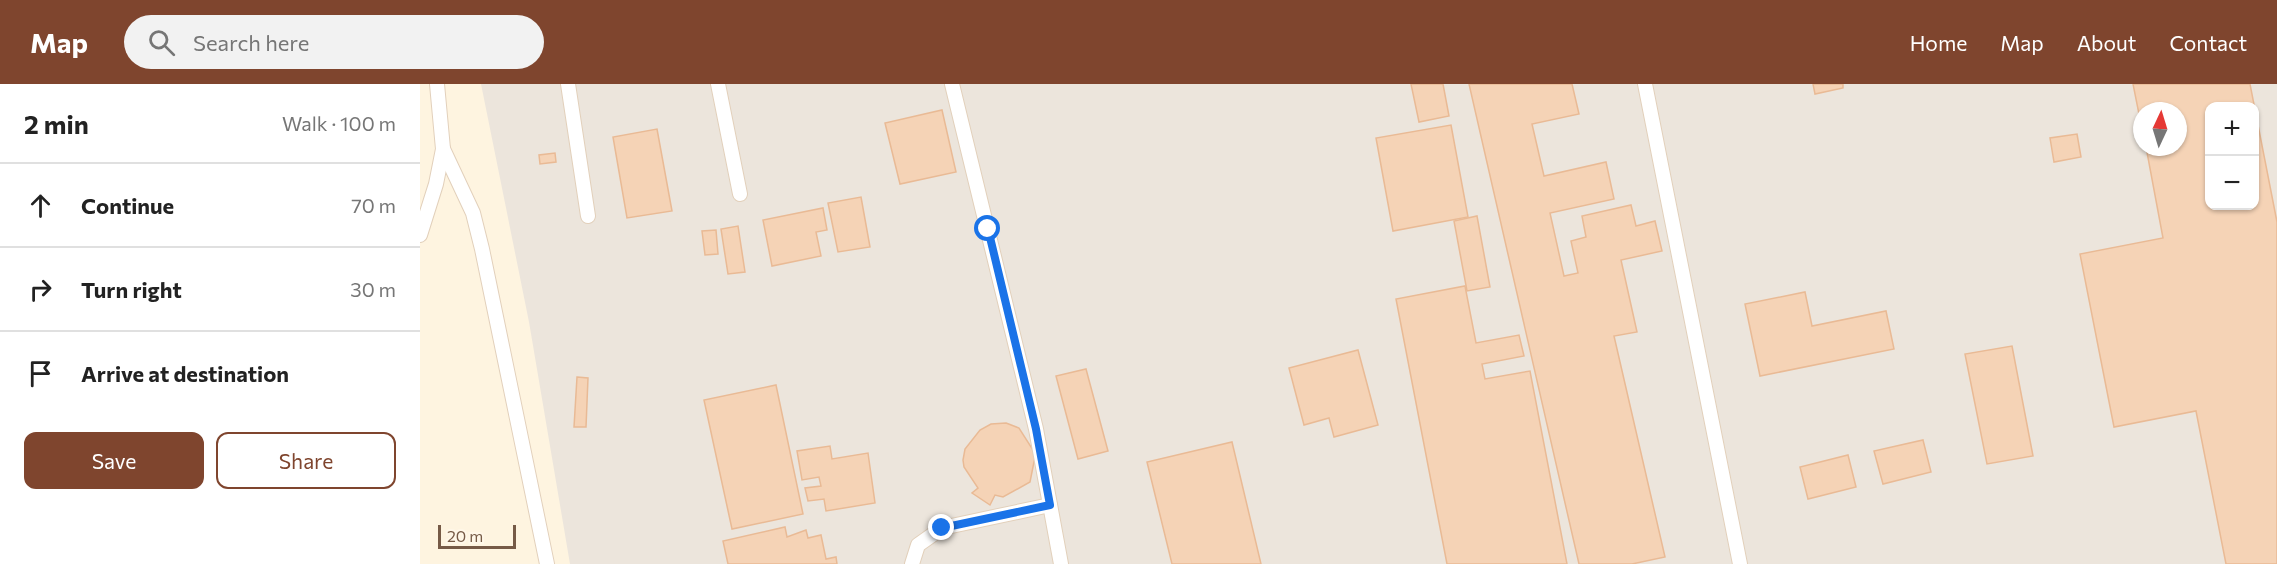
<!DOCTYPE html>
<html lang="en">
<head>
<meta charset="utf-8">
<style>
	body { margin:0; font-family:Commissioner,sans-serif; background:#f2f2f2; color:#222 }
	.controls { position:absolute; right:18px; top:18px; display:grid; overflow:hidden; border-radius:12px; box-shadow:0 2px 4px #0004 }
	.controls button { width:54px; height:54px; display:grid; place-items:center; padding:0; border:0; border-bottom:2px solid #e0e0e0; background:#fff; color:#222; font:30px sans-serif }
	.compass { position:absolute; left:1713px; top:18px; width:54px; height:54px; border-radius:50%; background:#fff; box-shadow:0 2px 4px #0004; rotate:4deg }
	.scale { position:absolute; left:18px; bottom:15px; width:78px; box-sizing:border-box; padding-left:6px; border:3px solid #765a46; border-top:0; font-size:16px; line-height:21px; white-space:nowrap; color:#765a46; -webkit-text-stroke:4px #fff7e8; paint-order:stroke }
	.stop { position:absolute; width:18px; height:18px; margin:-14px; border:4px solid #1a73e8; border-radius:50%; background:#fff }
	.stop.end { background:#1a73e8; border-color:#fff; box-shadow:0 2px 6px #0008 }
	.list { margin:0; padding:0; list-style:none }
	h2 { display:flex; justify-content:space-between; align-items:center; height:78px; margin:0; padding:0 24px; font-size:26px }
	h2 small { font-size:20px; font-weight:400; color:#767676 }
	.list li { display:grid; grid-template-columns:39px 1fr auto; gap:18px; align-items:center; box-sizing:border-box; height:84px; padding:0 24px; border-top:2px solid #e0e0e0 }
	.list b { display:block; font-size:22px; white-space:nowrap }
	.list em { font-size:20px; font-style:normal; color:#767676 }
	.actions { display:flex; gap:12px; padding:18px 24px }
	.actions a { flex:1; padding:14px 0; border:2px solid #7f452e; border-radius:12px; text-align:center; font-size:21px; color:#7f452e }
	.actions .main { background:#7f452e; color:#fff }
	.icon { flex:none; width:33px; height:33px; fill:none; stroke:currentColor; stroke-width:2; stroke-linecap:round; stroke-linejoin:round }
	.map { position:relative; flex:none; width:1857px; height:480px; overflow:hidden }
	header { display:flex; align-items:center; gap:36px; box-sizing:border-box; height:84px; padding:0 30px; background:#7f452e; color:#fff }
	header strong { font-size:28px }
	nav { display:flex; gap:33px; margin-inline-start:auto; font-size:21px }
	.search { width:420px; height:54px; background:#f2f2f2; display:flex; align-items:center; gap:15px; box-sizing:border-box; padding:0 21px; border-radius:33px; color:#767676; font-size:22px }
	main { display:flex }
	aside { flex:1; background:#fff }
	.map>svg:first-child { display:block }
	.industrial { fill:#ece5dc; fill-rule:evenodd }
	.building { fill:#f5d3b6; stroke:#e9ba95; stroke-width:1.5; fill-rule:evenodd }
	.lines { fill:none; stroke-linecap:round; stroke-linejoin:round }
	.service-casing { stroke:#e2d0bb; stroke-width:16 }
	.service { stroke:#fff; stroke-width:14 }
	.route { stroke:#1a73e8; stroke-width:8 }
</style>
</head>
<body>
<header>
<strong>Map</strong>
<div class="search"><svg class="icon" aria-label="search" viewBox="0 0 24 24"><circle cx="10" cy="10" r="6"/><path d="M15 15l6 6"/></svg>Search here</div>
<nav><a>Home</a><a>Map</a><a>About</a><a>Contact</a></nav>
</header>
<main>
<aside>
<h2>2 min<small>Walk · 100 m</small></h2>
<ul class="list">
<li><svg class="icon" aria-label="ahead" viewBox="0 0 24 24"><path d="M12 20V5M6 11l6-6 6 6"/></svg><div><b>Continue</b></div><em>70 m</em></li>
<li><svg class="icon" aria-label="right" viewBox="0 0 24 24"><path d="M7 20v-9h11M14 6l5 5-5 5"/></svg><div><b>Turn right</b></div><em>30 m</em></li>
<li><svg class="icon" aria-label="arrive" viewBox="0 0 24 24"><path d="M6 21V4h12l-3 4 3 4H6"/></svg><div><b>Arrive at destination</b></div></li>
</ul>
<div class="actions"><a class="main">Save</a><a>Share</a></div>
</aside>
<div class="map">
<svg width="1857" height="480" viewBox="0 0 1857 480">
	<rect width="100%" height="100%" fill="#fef4e0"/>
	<path class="industrial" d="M61,0H1857V480H150L109,238ZM1790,22H1834V122H1790ZM1722,27H1758V63H1722Z"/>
	<g class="building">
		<polygon points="991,0 1023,0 1029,32 999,38"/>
		<polygon points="1049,0 1152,0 1159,30 1112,40 1124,92 1186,78 1194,115 1130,129 1144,192 1158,189 1151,157 1166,153 1162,132 1211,121 1216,142 1235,137 1242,167 1201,176 1217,248 1194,252 1245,473 1212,480 1159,480"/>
		<polygon points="1393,0 1423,0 1423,4 1395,10"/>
		<path d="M1713,0H1830L1857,138V480H1806L1776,327L1694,343L1660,170L1743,154L1726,63H1758V27H1722V45ZM1790,22H1834V122H1790Z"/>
		<polygon points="522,26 536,88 480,100 465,39"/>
		<polygon points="1031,41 1048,133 973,147 956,54"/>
		<polygon points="237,45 252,127 207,134 193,53"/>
		<polygon points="1657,50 1661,73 1634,78 1630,54"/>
		<polygon points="135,69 136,78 120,80 119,71"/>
		<polygon points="441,113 450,163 418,168 408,119"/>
		<polygon points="403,124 407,146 396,148 401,172 352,182 343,136"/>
		<polygon points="1057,132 1070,203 1047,207 1034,137"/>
		<polygon points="318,142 325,188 308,190 301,145"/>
		<polygon points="296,146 298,170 285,171 282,147"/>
		<polygon points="1045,202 1056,259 1099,251 1104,272 1062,280 1065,295 1110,287 1147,480 1027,480 976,215"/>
		<polygon points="1385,208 1392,242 1466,227 1474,265 1340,292 1325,220"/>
		<polygon points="1592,262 1613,372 1567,380 1545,270"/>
		<polygon points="938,266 958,341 914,353 909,334 884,341 869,284"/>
		<polygon points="666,285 688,367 658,375 636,292"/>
		<polygon points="157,293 168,294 166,343 154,343"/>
		<polygon points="356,301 383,430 312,445 284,316"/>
		<polygon points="586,339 599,344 613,366 615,373 610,398 583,413 575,411 570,421 552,409 558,404 544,383 543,376 545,365 560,346 571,340"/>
		<polygon points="1503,356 1511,388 1463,400 1454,367"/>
		<polygon points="812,358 841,480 752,480 727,378"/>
		<polygon points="410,362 412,375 448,369 455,419 406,427 404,415 388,417 385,404 401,402 399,393 382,396 377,367"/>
		<polygon points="1428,371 1436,403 1388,415 1380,383"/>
		<polygon points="365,443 367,453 386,446 388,454 401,451 406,475 416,473 417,480 308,480 303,457"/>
	</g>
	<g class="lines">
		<g class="service-casing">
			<g id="service">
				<polyline points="148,0 168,132"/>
				<polyline points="298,0 320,110"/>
				<polyline points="532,0 616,345 641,480"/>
				<polyline points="1225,0 1320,480"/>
				<polyline points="23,65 53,129 62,165 127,480"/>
				<polyline points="0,151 16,100 23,65 17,0"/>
				<polyline points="492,480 498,461 522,444 630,421"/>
			</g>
		</g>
		<use href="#service" class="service"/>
	</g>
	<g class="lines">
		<polyline class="route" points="522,444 630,421 616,345 568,145"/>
	</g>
</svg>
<div class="controls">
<button>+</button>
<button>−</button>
</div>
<svg class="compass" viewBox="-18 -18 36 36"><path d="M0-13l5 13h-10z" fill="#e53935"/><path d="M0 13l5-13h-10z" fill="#767676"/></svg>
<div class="scale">20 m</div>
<div class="stop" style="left:568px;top:145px"></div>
<div class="stop end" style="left:522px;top:444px"></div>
</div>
</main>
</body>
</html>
